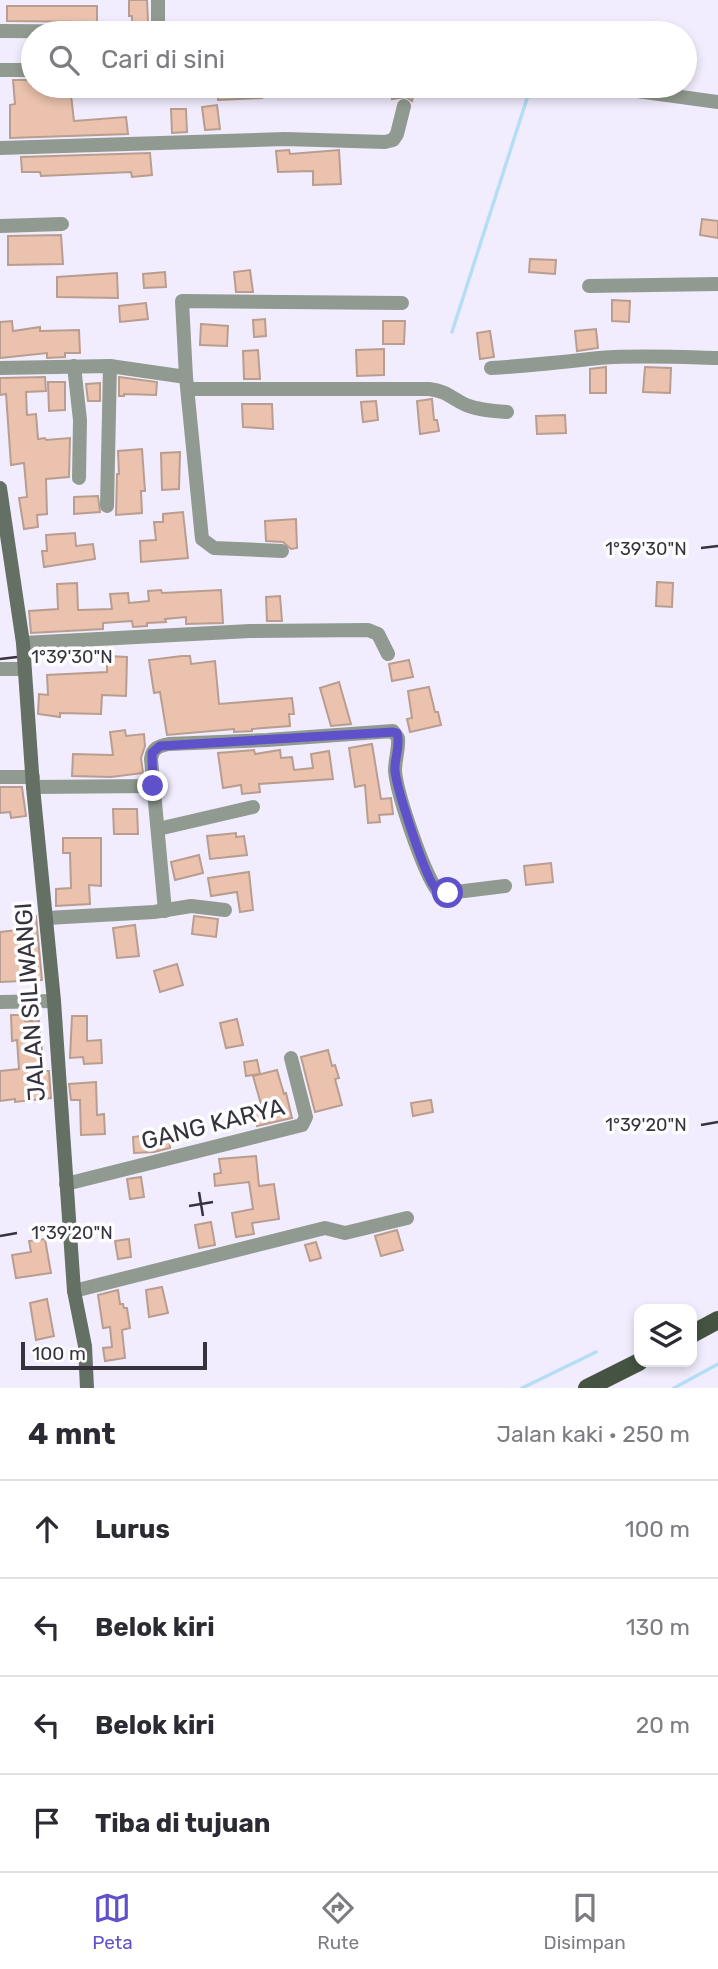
<!DOCTYPE html>
<html lang="id">
<head>
<meta charset="utf-8">
<style>
	body { margin:0; font-family:Rubik,sans-serif; background:#f7f7f7; color:#2b2b33 }
	.controls { position:absolute; right:21px; bottom:21px; display:grid; overflow:hidden; border-radius:14px; box-shadow:0 4px 10px #0003 }
	.controls button { width:63px; height:63px; display:grid; place-items:center; padding:0; border:0; border-bottom:2px solid #e1e1e2; background:#fff; color:#2b2b33; font:35px sans-serif }
	.scale { position:absolute; left:21px; bottom:18px; width:186px; box-sizing:border-box; padding-left:7px; border:4px solid #36333e; border-top:0; font-size:19px; line-height:24px; white-space:nowrap; color:#36333e; -webkit-text-stroke:5px #fefefe; paint-order:stroke }
	.stop { position:absolute; width:21px; height:21px; margin:-16px; border:5px solid #5e51ca; border-radius:50%; background:#fff }
	.stop.end { background:#5e51ca; border-color:#fff; box-shadow:0 2px 7px #0008 }
	.list { margin:0; padding:0; list-style:none }
	h2 { display:flex; justify-content:space-between; align-items:center; height:91px; margin:0; padding:0 28px; font-size:30px }
	h2 small { font-size:23px; font-weight:400; color:#7c7c81 }
	.list li { display:grid; grid-template-columns:46px 1fr auto; gap:21px; align-items:center; box-sizing:border-box; height:98px; padding:0 28px; border-top:2px solid #e1e1e2 }
	.list b { display:block; font-size:26px; white-space:nowrap }
	.list em { font-size:23px; font-style:normal; color:#7c7c81 }
	.icon { flex:none; width:38px; height:38px; fill:none; stroke:currentColor; stroke-width:2; stroke-linecap:round; stroke-linejoin:round }
	.map { position:relative; flex:none; width:718px; height:1388px; overflow:hidden }
	.search { position:absolute; background:#fff; box-shadow:0 4px 10px #0003; left:21px; right:21px; top:21px; height:77px; display:flex; align-items:center; gap:18px; box-sizing:border-box; padding:0 24px; border-radius:38px; color:#7c7c81; font-size:26px }
	.sheet { height:483px; background:#fff }
	nav { display:flex; justify-content:space-around; align-items:center; box-sizing:border-box; height:98px; border-top:2px solid #e1e1e2; background:#fff; font-size:19px; color:#7c7c81 }
	nav a { display:grid; justify-items:center; gap:4px }
	nav .on { color:#5e51ca }
	.map>svg:first-child { display:block }
	.lines { fill:none; stroke-linecap:round; stroke-linejoin:round }
	.stream { stroke:#b5def6; stroke-width:3.5 }
	.building { fill:#ebc2ad; stroke:#b89d90; stroke-width:2 }
	.street { stroke:#919a90; stroke-width:14 }
	.secondary { stroke:#647063; stroke-width:14 }
	.primary { stroke:#455343; stroke-width:18 }
	.route { stroke:#5e51ca; stroke-width:9 }
	.ticks { fill:none; stroke:#36333e; stroke-width:2.5 }
	.labels { text-anchor:middle; stroke-width:7; stroke-linejoin:round; paint-order:stroke }
	.street-label { font-size:24px; fill:#36333e; stroke:#fefefe }
	.ticks-label { font-size:18px; text-anchor:middle; fill:#36333e; stroke:#fefefe; stroke-width:7; stroke-linejoin:round; paint-order:stroke }
</style>
</head>
<body>
<div class="map">
<svg width="718" height="1388" viewBox="0 0 718 1388">
	<rect width="100%" height="100%" fill="#f2edfe"/>
	<g class="lines">
		<g class="stream">
			<polyline points="452,332 531,86"/>
			<polyline points="522,1388 596,1352"/>
			<polyline points="674,1388 718,1364"/>
		</g>
	</g>
	<g class="building">
		<polygon points="129,0 147,0 148,22 132,22 132,16 129,16"/>
		<polygon points="7,6 97,6 97,22 7,21"/>
		<rect x="188" y="22" width="21" height="11"/>
		<polygon points="13,80 31,80 32,86 70,86 74,121 126,117 128,134 10,138 10,105 15,104"/>
		<polygon points="217,86 261,86 262,98 218,100"/>
		<polygon points="399,86 415,86 412,101 406,97 392,99 393,88 399,89"/>
		<polygon points="217,105 220,129 205,130 202,107"/>
		<polygon points="171,109 186,109 187,132 172,133"/>
		<polygon points="289,150 290,154 339,150 341,184 313,185 313,171 278,172 276,151"/>
		<polygon points="150,153 152,175 132,177 131,172 41,176 40,172 22,172 21,157"/>
		<polygon points="702,219 718,221 718,238 700,235"/>
		<polygon points="61,235 63,264 8,265 8,236"/>
		<polygon points="530,259 556,260 555,274 529,272"/>
		<polygon points="250,270 253,292 236,292 234,272"/>
		<polygon points="165,272 166,287 144,288 143,274"/>
		<polygon points="117,273 118,298 57,297 57,277"/>
		<polygon points="612,300 630,301 629,322 612,321"/>
		<polygon points="146,303 148,319 120,322 119,306"/>
		<polygon points="265,319 266,336 254,337 253,320"/>
		<polygon points="12,321 13,331 40,327 40,331 79,330 80,353 65,353 65,357 47,358 47,353 0,358 0,322"/>
		<polygon points="383,321 405,321 404,344 383,344"/>
		<polygon points="201,324 228,326 227,346 200,345"/>
		<polygon points="596,329 598,348 577,351 575,331"/>
		<polygon points="490,331 494,357 480,359 477,333"/>
		<polygon points="384,349 384,375 357,376 356,350"/>
		<polygon points="258,350 260,379 244,379 243,351"/>
		<polygon points="606,367 606,393 590,393 590,369"/>
		<polygon points="645,367 671,368 670,393 643,392"/>
		<polygon points="45,377 46,391 26,392 27,415 36,414 38,439 45,438 46,440 70,438 69,477 46,479 47,514 37,515 38,527 24,529 19,498 27,497 24,463 11,465 6,394 0,395 0,378"/>
		<polygon points="119,377 157,382 156,395 124,394 124,396 119,396"/>
		<polygon points="48,382 65,382 65,410 49,411"/>
		<polygon points="100,383 100,401 88,401 86,384"/>
		<polygon points="432,399 434,420 437,420 439,431 420,434 417,401"/>
		<polygon points="376,401 378,420 363,422 361,402"/>
		<polygon points="242,404 272,404 273,429 243,427"/>
		<polygon points="565,415 566,433 537,434 536,416"/>
		<polygon points="142,449 145,491 141,491 142,513 116,515 117,474 119,474 118,451"/>
		<polygon points="180,452 179,489 162,490 161,453"/>
		<polygon points="98,496 100,512 74,514 74,497"/>
		<polygon points="183,512 188,558 141,562 140,541 156,540 154,522 163,522 163,514"/>
		<polygon points="296,519 297,548 291,549 283,542 266,541 265,521"/>
		<polygon points="75,533 76,546 93,544 95,559 44,567 42,551 47,551 46,535"/>
		<polygon points="657,582 673,583 672,607 656,606"/>
		<polygon points="77,583 78,610 112,609 110,594 128,593 129,603 149,601 148,591 161,590 162,593 221,590 223,623 186,624 186,617 165,619 166,622 147,623 147,626 133,627 132,621 103,623 103,629 31,633 29,611 58,609 57,584"/>
		<polygon points="280,596 282,621 267,621 266,597"/>
		<polygon points="107,656 127,657 126,696 102,695 101,714 60,713 60,717 38,714 39,694 48,695 47,675 107,672"/>
		<polygon points="182,656 190,656 191,664 215,661 219,704 292,698 294,714 289,714 290,726 252,729 252,731 234,732 234,729 167,735 160,692 154,693 149,660"/>
		<polygon points="409,660 413,677 392,681 389,664"/>
		<polygon points="339,682 351,724 331,726 320,688"/>
		<polygon points="429,687 435,712 438,712 441,725 410,732 407,719 412,718 408,691"/>
		<polygon points="125,730 126,736 144,734 145,746 141,758 143,773 111,777 72,776 73,754 113,755 110,732"/>
		<polygon points="372,744 381,799 391,798 393,814 379,815 380,822 368,823 365,785 355,787 349,748"/>
		<polygon points="254,750 255,754 280,750 281,758 292,757 294,770 313,768 311,754 329,751 333,779 259,784 260,792 242,794 241,785 223,788 218,753"/>
		<polygon points="0,787 22,787 26,816 11,818 10,812 0,813"/>
		<polygon points="113,809 137,809 138,834 114,834"/>
		<polygon points="236,833 236,837 244,836 247,855 210,859 207,836"/>
		<polygon points="63,838 101,838 101,886 89,885 90,904 56,906 56,889 71,888 70,853 63,853"/>
		<polygon points="199,855 203,873 175,880 171,862"/>
		<polygon points="551,863 553,882 526,885 524,866"/>
		<polygon points="249,872 253,910 240,912 237,892 211,896 208,878"/>
		<polygon points="36,916 42,980 0,982 0,932 17,930 15,918"/>
		<polygon points="194,916 218,919 216,937 192,934"/>
		<polygon points="135,925 139,956 117,958 113,928"/>
		<polygon points="177,964 183,985 160,992 154,971"/>
		<polygon points="11,1015 25,1015 25,1021 39,1021 44,1071 49,1071 51,1098 15,1102 15,1099 0,1101 0,1071 19,1069 17,1040 12,1041"/>
		<polygon points="72,1016 87,1016 87,1041 101,1040 102,1063 84,1064 83,1057 70,1058"/>
		<polygon points="237,1019 243,1045 226,1048 220,1023"/>
		<polygon points="328,1050 332,1066 335,1065 339,1078 335,1079 342,1105 315,1112 301,1057"/>
		<polygon points="257,1060 260,1074 246,1076 244,1062"/>
		<polygon points="277,1070 284,1094 286,1093 292,1118 257,1126 253,1106 261,1104 253,1076"/>
		<polygon points="96,1082 97,1115 104,1114 105,1134 81,1135 80,1100 71,1100 69,1084"/>
		<polygon points="431,1100 433,1112 413,1116 411,1103"/>
		<polygon points="169,1132 170,1148 154,1152 134,1153 133,1137"/>
		<polygon points="256,1156 259,1186 274,1184 279,1219 252,1223 254,1234 236,1237 232,1213 253,1209 249,1182 215,1186 214,1174 221,1173 219,1159"/>
		<polygon points="141,1177 144,1197 130,1199 127,1179"/>
		<polygon points="211,1222 215,1245 199,1248 195,1225"/>
		<polygon points="397,1230 403,1250 381,1256 375,1236"/>
		<polygon points="45,1239 51,1273 16,1278 12,1255 31,1252 29,1241"/>
		<polygon points="129,1239 131,1257 118,1259 115,1241"/>
		<polygon points="316,1242 321,1258 310,1261 305,1245"/>
		<polygon points="162,1287 168,1313 149,1317 146,1290"/>
		<polygon points="118,1290 120,1304 123,1304 124,1308 127,1308 130,1328 122,1330 125,1358 105,1361 103,1348 112,1347 110,1327 103,1328 98,1295"/>
		<polygon points="47,1299 54,1336 36,1340 30,1303"/>
	</g>
	<g class="lines">
		<g class="street">
			<polyline points="158,0 158,33"/>
			<polyline points="0,31 158,32"/>
			<polyline points="0,70 33,70"/>
			<polyline points="630,90 718,102"/>
			<polyline points="0,148 285,139 385,142 393,140 397,134 404,106"/>
			<polyline points="0,226 62,224"/>
			<polyline points="589,286 718,284"/>
			<polyline points="74,366 80,420 79,478"/>
			<polyline points="0,368 110,366 186,377"/>
			<path d="M491,368C527,366 563,362 599,358C638,355 679,357 718,358"/>
			<path d="M188,389H429C447,391 451,398 466,405C479,410 493,411 507,412"/>
			<polyline points="107,506 110,366"/>
			<polyline points="282,551 214,548 202,539 186,377 182,301 402,303"/>
			<polyline points="23,643 250,631 368,630 378,634 388,654"/>
			<polyline points="0,669 24,669"/>
			<polyline points="0,777 33,777"/>
			<polyline points="33,787 153,786"/>
			<polyline points="158,829 253,807"/>
			<path d="M165,911L151,759C152,748 159,746 169,744L267,740L393,731L398,738C399,749 395,759 395,771C397,794 423,871 437,890L448,893L505,886"/>
			<polyline points="47,918 154,912 191,906 225,910"/>
			<polyline points="0,1002 54,1001"/>
			<polyline points="66,1184 302,1125 306,1117 291,1058"/>
			<polyline points="74,1291 325,1228 345,1233 407,1218"/>
		</g>
		<polyline class="secondary" points="0,488 23,643 33,787 54,1001 74,1291 85,1346 87,1388"/>
		<g class="primary">
			<polyline points="692,1334 718,1320"/>
			<polyline points="587,1388 639,1362"/>
		</g>
	</g>
	<g class="lines">
		<path class="route" d="M153,786L152,753L160,746L393,732L397,733C401,747 394,758 395,771C397,789 426,881 437,890C441,893 444,893 448,893"/>
	</g>
	<path class="ticks" d="M701,548L718,546M0,659L17,657M701,1125L718,1122M199,1192L203,1216M189,1206L213,1202M0,1236L17,1233"/>
	<g class="labels">
		<g class="street-label">
			<text transform="translate(30 1002) rotate(-94)" y="8">JALAN SILIWANGI</text>
			<text transform="translate(213 1124) rotate(-14)" y="8">GANG KARYA</text>
		</g>
	</g>
	<g class="ticks-label">
		<text x="646" y="555">1°39'30"N</text>
		<text x="72" y="663">1°39'30"N</text>
		<text x="646" y="1131">1°39'20"N</text>
		<text x="72" y="1239">1°39'20"N</text>
	</g>
</svg>
<div class="controls">
<button><svg class="icon" aria-label="layers" viewBox="0 0 24 24"><path d="M12 4l9 5-9 5-9-5zM3 14l9 5 9-5"/></svg></button>
</div>
<div class="scale">100 m</div>
<div class="stop" style="left:448px;top:893px"></div>
<div class="stop end" style="left:153px;top:786px"></div>
<div class="search"><svg class="icon" aria-label="search" viewBox="0 0 24 24"><circle cx="10" cy="10" r="6"/><path d="M15 15l6 6"/></svg>Cari di sini</div>
</div>
<section class="sheet">
<h2>4 mnt<small>Jalan kaki · 250 m</small></h2>
<ul class="list">
<li><svg class="icon" aria-label="ahead" viewBox="0 0 24 24"><path d="M12 20V5M6 11l6-6 6 6"/></svg><div><b>Lurus</b></div><em>100 m</em></li>
<li><svg class="icon" aria-label="left" viewBox="0 0 24 24"><path d="M17 20v-9H6M10 6l-5 5 5 5"/></svg><div><b>Belok kiri</b></div><em>130 m</em></li>
<li><svg class="icon" aria-label="left" viewBox="0 0 24 24"><path d="M17 20v-9H6M10 6l-5 5 5 5"/></svg><div><b>Belok kiri</b></div><em>20 m</em></li>
<li><svg class="icon" aria-label="arrive" viewBox="0 0 24 24"><path d="M6 21V4h12l-3 4 3 4H6"/></svg><div><b>Tiba di tujuan</b></div></li>
</ul>
</section>
<nav>
<a class="on"><svg class="icon" aria-label="map" viewBox="0 0 24 24"><path d="M3 6l6-2 6 2 6-2v14l-6 2-6-2-6 2zM9 4v14M15 6v14"/></svg>Peta</a>
<a><svg class="icon" aria-label="directions" viewBox="0 0 24 24"><path d="M12 3l9 9-9 9-9-9zM9 14v-3h6M13 9l2 2-2 2"/></svg>Rute</a>
<a><svg class="icon" aria-label="saved" viewBox="0 0 24 24"><path d="M7 4h10v16l-5-4-5 4z"/></svg>Disimpan</a>
</nav>
</body>
</html>
